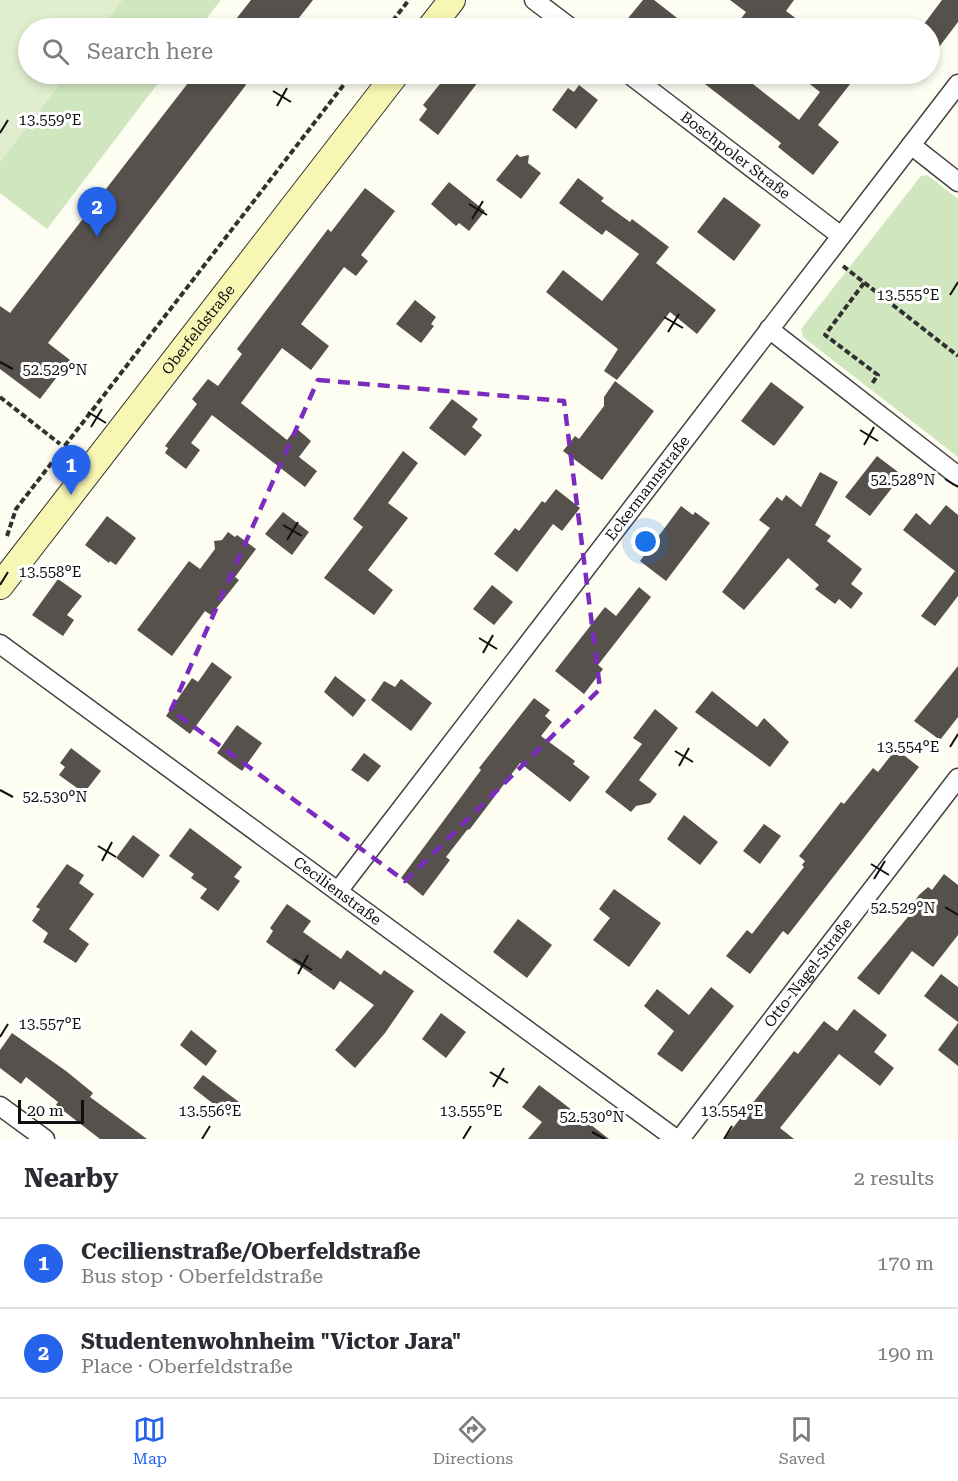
<!DOCTYPE html>
<html lang="en">
<head>
<meta charset="utf-8">
<style>
	body { margin:0; font-family:"Roboto Serif",serif; background:#f7f7f7; color:#2b2b33 }
	.scale { position:absolute; left:18px; bottom:15px; width:66px; box-sizing:border-box; padding-left:6px; border:3px solid #0f0f0f; border-top:0; font-size:16px; line-height:21px; white-space:nowrap; color:#0f0f0f; -webkit-text-stroke:4px #fff; paint-order:stroke }
	.you { position:absolute; left:646px; top:542px; width:21px; height:21px; margin:-15px; border:4px solid #fff; border-radius:50%; background:#1a73e8; box-shadow:0 0 0 9px #1a73e833 }
	.badge { display:grid; place-items:center; width:39px; height:39px; border-radius:50%; background:#2563eb; color:#fff; font-size:20px; font-weight:700 }
	.pin { position:absolute; translate:-50% -50px; filter:drop-shadow(0 2px 3px #0008) }
	.pin::after { content:''; position:absolute; top:32px; width:21px; height:18px; background:inherit; clip-path:polygon(0 0,100% 0,50% 100%) }
	.list { margin:0; padding:0; list-style:none }
	h2 { display:flex; justify-content:space-between; align-items:center; height:78px; margin:0; padding:0 24px; font-size:26px }
	h2 small { font-size:20px; font-weight:400; color:#7c7c81 }
	.list li { display:grid; grid-template-columns:39px 1fr auto; gap:18px; align-items:center; box-sizing:border-box; height:90px; padding:0 24px; border-top:2px solid #e1e1e2 }
	.list b { display:block; font-size:22px; white-space:nowrap }
	.list p { margin:0; font-size:20px; white-space:nowrap; color:#7c7c81 }
	.list em { font-size:20px; font-style:normal; color:#7c7c81 }
	.icon { flex:none; width:33px; height:33px; fill:none; stroke:currentColor; stroke-width:2; stroke-linecap:round; stroke-linejoin:round }
	.map { position:relative; flex:none; width:958px; height:1139px; overflow:hidden }
	.search { position:absolute; background:#fff; box-shadow:0 3px 9px #0003; left:18px; right:18px; top:18px; height:66px; display:flex; align-items:center; gap:15px; box-sizing:border-box; padding:0 21px; border-radius:33px; color:#7c7c81; font-size:22px }
	.sheet { height:258px; background:#fff }
	nav { display:flex; justify-content:space-around; align-items:center; box-sizing:border-box; height:84px; border-top:2px solid #e1e1e2; background:#fff; font-size:16px; color:#7c7c81 }
	nav a { display:grid; justify-items:center; gap:3px }
	nav .on { color:#2563eb }
	.map>svg:first-child { display:block }
	.green { fill:#cfe6be }
	.pitch { fill:#e0eecf }
	.building { fill:#56514c }
	.lines { fill:none; stroke-linecap:round; stroke-linejoin:round }
	.street-casing { stroke:#424242; stroke-width:21 }
	.secondary-casing { stroke:#313131; stroke-width:28 }
	.path { stroke:#313131; stroke-width:4; stroke-dasharray:6 3; stroke-linecap:butt }
	.street { stroke:#fff; stroke-width:18 }
	.secondary { stroke:#f7f6b3; stroke-width:26 }
	.marked { fill:none; stroke:#7b2cbf; stroke-width:4.5; stroke-dasharray:12 8; stroke-linejoin:round }
	.ticks { fill:none; stroke:#0f0f0f; stroke-width:2 }
	.labels { text-anchor:middle; stroke-width:6; stroke-linejoin:round; paint-order:stroke }
	.street-label { font-size:15px; fill:#0f0f0f; stroke:#fff }
	.ticks-label { font-size:15px; text-anchor:middle; fill:#0f0f0f; stroke:#fff; stroke-width:6; stroke-linejoin:round; paint-order:stroke }
</style>
</head>
<body>
<div class="map">
<svg width="958" height="1139" viewBox="0 0 958 1139">
	<rect width="100%" height="100%" fill="#fefdf2"/>
	<g class="green">
		<polygon points="122,0 221,0 199,28 101,28"/>
		<polygon points="67,74 165,74 47,229 0,193 0,162"/>
		<polygon points="927,175 958,199 958,457 803,337 801,329 921,176"/>
	</g>
	<polygon class="pitch" points="0,0 122,0 101,28 28,28 28,74 67,74 0,162"/>
	<g class="building">
		<polygon points="251,0 313,0 291,28 229,28"/>
		<polygon points="643,0 654,0 690,28 620,28"/>
		<polygon points="730,0 794,0 786,11 809,28 734,28 746,12"/>
		<polygon points="942,0 958,0 958,22 930,59 930,28 921,28"/>
		<polygon points="195,74 251,74 244,83 246,85 48,343 70,360 40,399 0,369 0,306 10,313"/>
		<polygon points="448,74 484,74 438,135 419,120 427,109 423,105"/>
		<polygon points="692,74 740,74 799,120 820,92 797,74 858,74 818,125 839,142 813,175 778,147 781,143"/>
		<polygon points="579,85 598,100 576,129 552,110 568,88 574,92"/>
		<polygon points="517,154 520,157 529,155 528,163 541,173 521,199 496,180"/>
		<polygon points="578,178 604,198 601,201 630,222 632,219 669,247 656,263 716,310 697,334 670,312 617,380 604,371 618,349 546,292 563,270 602,301 639,254 606,230 602,235 559,203"/>
		<polygon points="449,182 485,211 469,231 459,223 456,226 431,204"/>
		<polygon points="365,188 395,211 361,255 368,261 356,276 344,267 301,324 329,346 311,370 282,348 241,403 287,440 296,428 311,441 299,457 317,471 305,487 212,415 191,443 200,450 186,469 165,453 168,448 165,446 197,404 192,399 208,379 218,386 242,354 237,349 328,229 331,232"/>
		<polygon points="724,197 761,225 734,261 697,232"/>
		<polygon points="415,300 436,317 431,324 434,326 421,343 396,324"/>
		<polygon points="615,381 654,411 602,480 563,451 575,436 579,439 604,406 604,397"/>
		<polygon points="771,382 804,407 774,446 741,421"/>
		<polygon points="452,399 478,419 472,427 482,435 465,456 429,428"/>
		<polygon points="403,451 418,463 388,503 408,518 368,570 393,590 374,615 324,578 363,527 353,519"/>
		<polygon points="877,456 902,475 870,516 845,497"/>
		<polygon points="820,472 838,482 815,525 831,536 827,541 862,569 851,584 863,593 851,609 839,599 835,604 815,589 819,585 788,558 744,610 722,592 770,528 759,520 777,497 782,501 786,495 801,507"/>
		<polygon points="556,489 580,508 562,531 553,524 517,572 494,554 515,528 519,531 542,501 545,503"/>
		<polygon points="946,505 958,515 958,596 935,626 921,616 955,571 903,530 916,513 930,525"/>
		<polygon points="681,506 693,515 695,512 710,523 666,581 640,561"/>
		<polygon points="283,512 309,532 292,555 265,534"/>
		<polygon points="107,516 136,538 116,565 110,561 109,563 85,545"/>
		<polygon points="228,532 235,537 237,535 256,549 235,577 239,580 211,615 205,611 172,656 137,630 189,561 200,569 215,549 214,541 222,540"/>
		<polygon points="58,579 82,596 67,615 74,620 63,636 32,615"/>
		<polygon points="492,585 513,602 494,625 473,609"/>
		<polygon points="639,587 651,597 598,665 603,669 584,694 555,671 605,607 616,616"/>
		<polygon points="212,662 232,677 190,734 166,716 192,678 198,682"/>
		<polygon points="958,666 958,717 940,740 914,721"/>
		<polygon points="335,676 366,700 353,717 324,692"/>
		<polygon points="401,679 432,703 411,731 371,700 384,681 395,687"/>
		<polygon points="712,691 757,727 764,718 789,742 770,767 695,712"/>
		<polygon points="534,698 550,710 545,716 552,722 541,736 575,761 573,764 590,777 570,802 520,763 470,829 467,830 446,857 450,860 423,896 401,878 481,770 479,768"/>
		<polygon points="655,709 678,728 639,780 657,794 650,803 636,806 631,812 605,792 642,744 633,738"/>
		<polygon points="237,725 262,743 242,771 217,753"/>
		<polygon points="71,748 101,771 84,793 59,775 65,767 60,763"/>
		<polygon points="896,749 919,767 788,935 783,931 750,974 726,956 747,930 752,934 804,867 802,865 805,861 799,856 841,802 844,804 873,768 878,772"/>
		<polygon points="364,753 381,766 368,782 351,770"/>
		<polygon points="684,815 718,842 700,865 667,839"/>
		<polygon points="764,824 781,836 760,864 743,851"/>
		<polygon points="190,828 242,867 234,877 240,881 218,911 200,898 207,889 191,878 194,874 169,856"/>
		<polygon points="133,835 160,855 143,878 116,858"/>
		<polygon points="67,864 84,875 79,883 94,894 69,929 89,944 76,963 43,942 48,933 32,921 40,909 36,907"/>
		<polygon points="944,874 958,885 958,935 933,967 912,951 879,995 857,978 912,912 909,909 919,895 928,887 932,890"/>
		<polygon points="614,889 661,923 629,967 593,940 610,918 599,909"/>
		<polygon points="287,904 311,921 303,932 341,959 347,950 381,975 384,970 414,991 385,1033 355,1068 335,1050 374,1005 340,981 334,990 266,942 273,931 270,928"/>
		<polygon points="518,919 552,945 527,978 493,952"/>
		<polygon points="941,974 958,987 958,1022 924,996"/>
		<polygon points="711,987 734,1006 682,1072 657,1054 674,1031 644,1006 657,989 689,1015"/>
		<polygon points="854,1009 887,1035 874,1052 894,1068 880,1086 839,1054 780,1128 794,1139 724,1139 794,1051 798,1054 824,1021 837,1031"/>
		<polygon points="441,1013 466,1032 446,1058 422,1039"/>
		<polygon points="958,1023 958,1066 938,1050"/>
		<polygon points="191,1030 217,1051 206,1066 180,1045"/>
		<polygon points="12,1033 66,1071 93,1093 90,1097 147,1139 100,1139 56,1105 58,1102 26,1077 21,1084 0,1068 0,1050"/>
		<polygon points="203,1075 243,1105 233,1119 193,1088"/>
		<polygon points="539,1085 559,1100 609,1139 528,1139 542,1122 522,1107"/>
	</g>
	<g class="lines">
		<g class="street-casing">
			<g id="street">
				<polyline points="534,0 571,28"/>
				<path id="s1" d="M629,74L841,236"/>
				<polyline points="911,145 958,182"/>
				<polyline points="769,329 958,476"/>
				<path id="s2" d="M0,644L676,1139"/>
				<path id="s3" d="M338,891L958,84"/>
				<polyline points="0,1106 45,1139"/>
				<path id="s4" d="M680,1139L958,778"/>
			</g>
		</g>
		<g class="secondary-casing">
			<g id="secondary">
				<polyline points="430,28 452,0"/>
				<path id="s5" d="M0,586L396,74"/>
			</g>
		</g>
		<g class="path">
			<polyline points="387,28 409,0"/>
			<polyline points="843,266 958,356"/>
			<polyline points="864,283 825,335 878,375 871,385"/>
			<polyline points="0,397 60,444"/>
			<polyline points="7,536 16,509 352,74"/>
		</g>
		<use href="#street" class="street"/>
		<use href="#secondary" class="secondary"/>
	</g>
	<path class="marked" d="M318,380L564,401L600,689L405,881L171,710Z"/>
	<path class="ticks" d="M273,91L291,102M277,106L287,88M0,133L8,120M469,204L487,215M472,219L483,201M950,295L958,282M664,317L683,328M668,332L679,314M0,362L13,369M88,412L106,423M91,427L102,409M860,430L878,441M864,445L874,427M945,479L958,487M283,525L302,536M287,540L298,522M0,585L8,572M479,638L497,649M483,653L493,635M950,747L958,734M675,751L693,762M679,766L689,748M0,790L13,797M98,846L116,857M102,861L112,842M871,864L889,875M874,879L885,861M945,907L958,915M294,959L312,970M298,974L308,955M0,1037L8,1024M490,1072L508,1083M493,1087L504,1068M592,1132L605,1139M202,1139L210,1126M463,1139L471,1126M724,1139L732,1126"/>
	<g class="labels">
		<g class="street-label">
			<text dy="5" stroke="none"><textPath href="#s1" startOffset="134">Boschpoler Straße</textPath></text>
			<text dy="5" stroke="none"><textPath href="#s5" startOffset="324">Oberfeldstraße</textPath></text>
			<text dy="5" stroke="none"><textPath href="#s3" startOffset="508">Eckermannstraße</textPath></text>
			<text dy="5" stroke="none"><textPath href="#s2" startOffset="418">Cecilienstraße</textPath></text>
			<text dy="5" stroke="none"><textPath href="#s4" startOffset="210">Otto-Nagel-Straße</textPath></text>
		</g>
	</g>
	<g class="ticks-label">
		<text x="50" y="125">13.559°E</text>
		<text x="908" y="300">13.555°E</text>
		<text x="55" y="375">52.529°N</text>
		<text x="903" y="485">52.528°N</text>
		<text x="50" y="577">13.558°E</text>
		<text x="908" y="752">13.554°E</text>
		<text x="55" y="802">52.530°N</text>
		<text x="903" y="913">52.529°N</text>
		<text x="50" y="1029">13.557°E</text>
		<text x="210" y="1116">13.556°E</text>
		<text x="471" y="1116">13.555°E</text>
		<text x="732" y="1116">13.554°E</text>
		<text x="592" y="1122">52.530°N</text>
	</g>
</svg>
<div class="scale">20 m</div>
<div class="you"></div>
<div class="pin badge" style="left:71px;top:495px">1</div>
<div class="pin badge" style="left:97px;top:237px">2</div>
<div class="search"><svg class="icon" aria-label="search" viewBox="0 0 24 24"><circle cx="10" cy="10" r="6"/><path d="M15 15l6 6"/></svg>Search here</div>
</div>
<section class="sheet">
<h2>Nearby<small>2 results</small></h2>
<ul class="list">
<li><span class="badge">1</span><div><b>Cecilienstraße/Oberfeldstraße</b><p>Bus stop · Oberfeldstraße</p></div><em>170 m</em></li>
<li><span class="badge">2</span><div><b>Studentenwohnheim &quot;Victor Jara&quot;</b><p>Place · Oberfeldstraße</p></div><em>190 m</em></li>
</ul>
</section>
<nav>
<a class="on"><svg class="icon" aria-label="map" viewBox="0 0 24 24"><path d="M3 6l6-2 6 2 6-2v14l-6 2-6-2-6 2zM9 4v14M15 6v14"/></svg>Map</a>
<a><svg class="icon" aria-label="directions" viewBox="0 0 24 24"><path d="M12 3l9 9-9 9-9-9zM9 14v-3h6M13 9l2 2-2 2"/></svg>Directions</a>
<a><svg class="icon" aria-label="saved" viewBox="0 0 24 24"><path d="M7 4h10v16l-5-4-5 4z"/></svg>Saved</a>
</nav>
</body>
</html>
